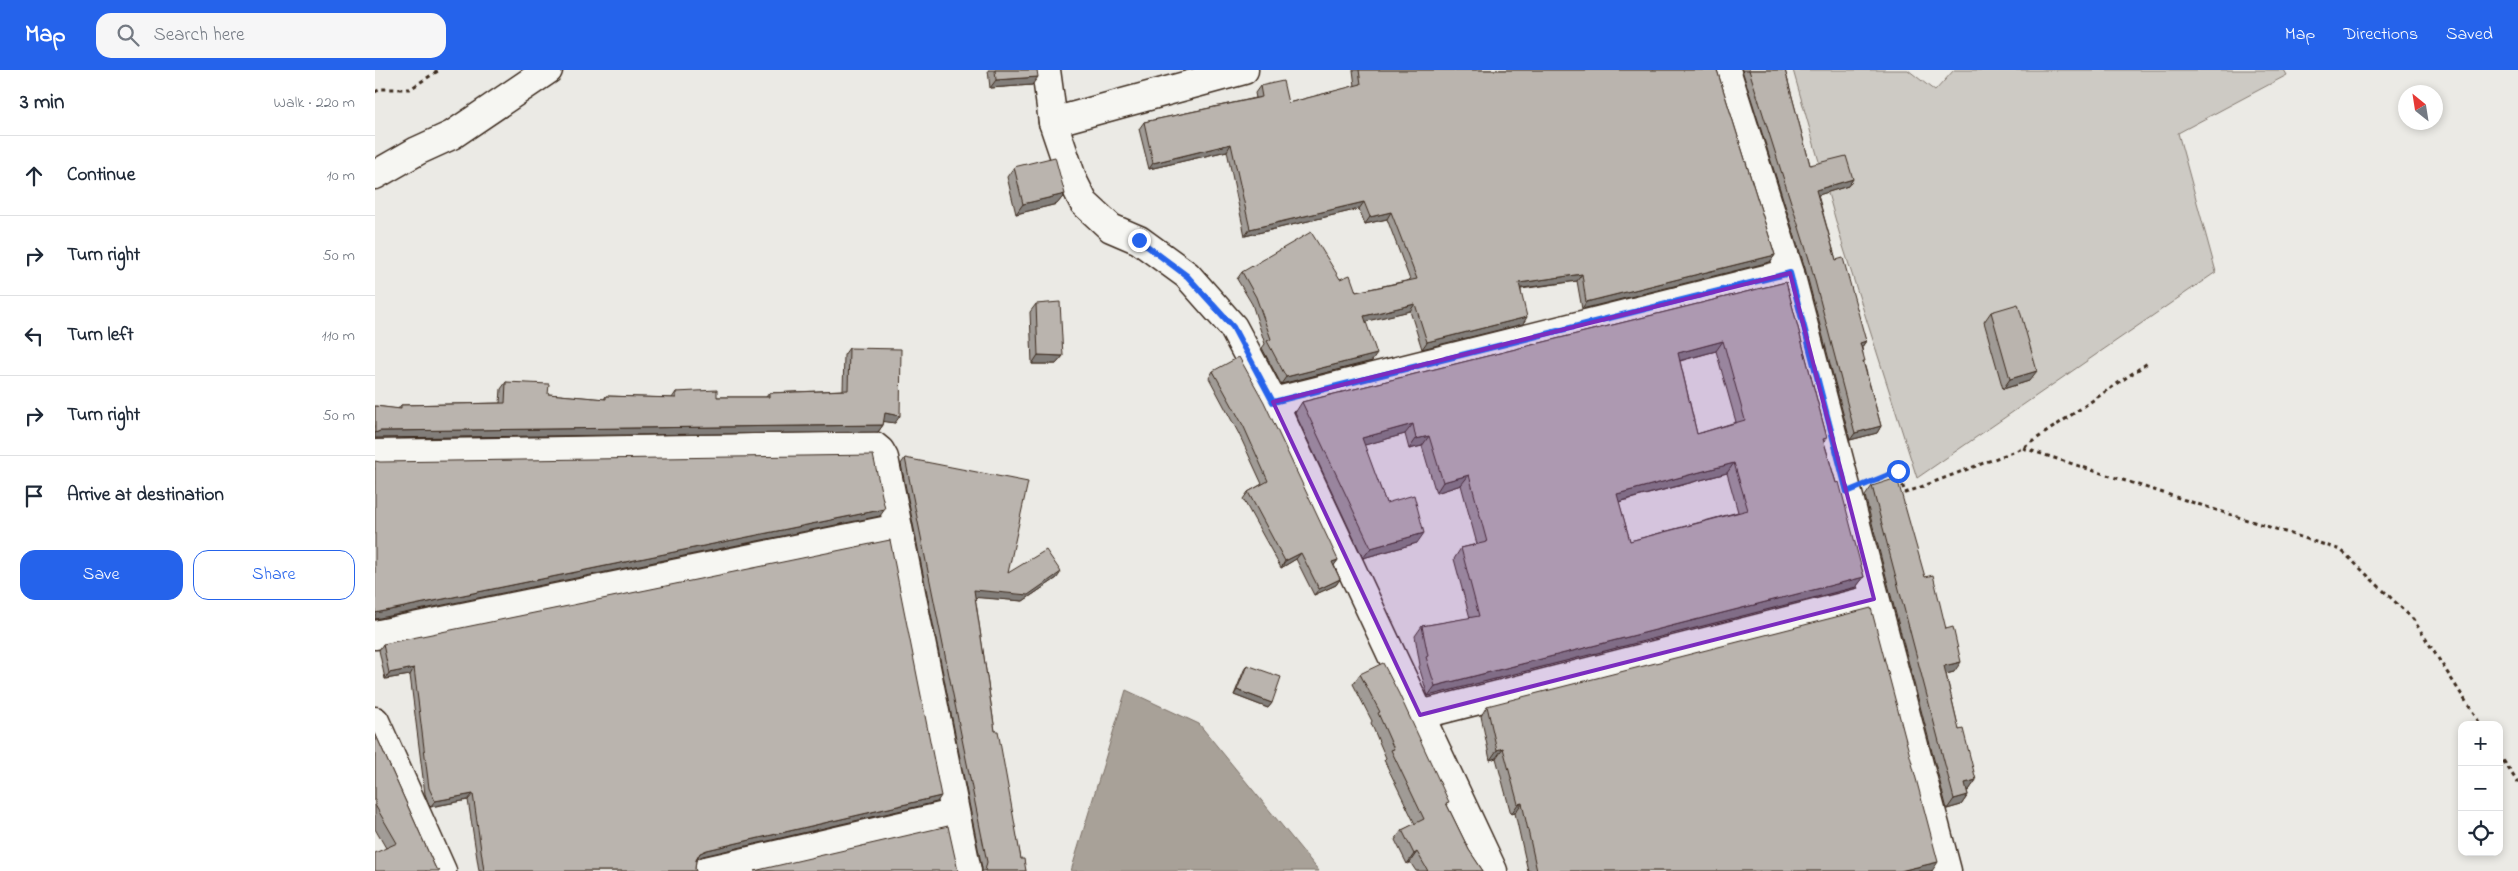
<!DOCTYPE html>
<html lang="en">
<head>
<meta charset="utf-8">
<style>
	body { margin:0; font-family:"Indie Flower",sans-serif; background:#f6f6f7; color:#1f2937 }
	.controls { position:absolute; right:15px; bottom:15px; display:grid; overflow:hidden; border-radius:10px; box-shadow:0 2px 8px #0003 }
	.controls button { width:45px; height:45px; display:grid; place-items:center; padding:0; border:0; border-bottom:1px solid #e0e1e3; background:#fff; color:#1f2937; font:25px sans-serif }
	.compass { position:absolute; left:2023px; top:15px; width:45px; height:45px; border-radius:50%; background:#fff; box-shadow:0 2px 8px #0003; rotate:330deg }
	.stop { position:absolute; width:15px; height:15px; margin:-11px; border:4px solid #2563eb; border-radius:50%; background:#fff }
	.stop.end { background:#2563eb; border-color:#fff; box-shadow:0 1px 5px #0008 }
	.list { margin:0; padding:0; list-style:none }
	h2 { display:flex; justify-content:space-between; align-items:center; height:65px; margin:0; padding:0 20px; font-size:21px }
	h2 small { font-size:16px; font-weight:400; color:#747a83 }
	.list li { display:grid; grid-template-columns:32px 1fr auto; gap:15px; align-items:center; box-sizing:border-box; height:80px; padding:0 20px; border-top:1px solid #e0e1e3 }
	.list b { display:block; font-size:19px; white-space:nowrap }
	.list em { font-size:16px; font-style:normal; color:#747a83 }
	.actions { display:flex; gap:10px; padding:15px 20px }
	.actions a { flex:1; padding:11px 0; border:1px solid #2563eb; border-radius:15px; text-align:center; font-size:18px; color:#2563eb }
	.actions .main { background:#2563eb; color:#fff }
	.icon { flex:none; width:28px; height:28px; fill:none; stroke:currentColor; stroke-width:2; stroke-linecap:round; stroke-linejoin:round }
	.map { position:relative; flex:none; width:2143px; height:801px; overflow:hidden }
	header { display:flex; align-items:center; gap:30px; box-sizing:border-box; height:70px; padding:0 25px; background:#2563eb; color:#fff }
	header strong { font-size:24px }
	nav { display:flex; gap:28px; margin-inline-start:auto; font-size:18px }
	.search { width:350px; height:45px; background:#f6f6f7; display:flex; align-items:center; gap:12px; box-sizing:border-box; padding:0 18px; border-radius:15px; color:#747a83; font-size:19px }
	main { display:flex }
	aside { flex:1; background:#fff }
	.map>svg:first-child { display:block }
	.green { fill:#cdcac4; stroke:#847a71 }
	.water { fill:#a8a198; stroke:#7c7167 }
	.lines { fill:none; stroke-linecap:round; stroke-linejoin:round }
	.minor-casing { stroke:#3b2a1e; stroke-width:31 }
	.path { stroke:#3b2a1e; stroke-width:3; stroke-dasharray:4 4; stroke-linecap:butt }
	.minor { stroke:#f6f6f2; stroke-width:28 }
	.wall { fill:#a09b96; stroke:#3b2a1e; fill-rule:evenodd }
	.shaded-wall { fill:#827e7a; stroke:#3b2a1e }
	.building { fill:#bab4ae; stroke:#3b2a1e; fill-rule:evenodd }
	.route { stroke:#2563eb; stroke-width:6 }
	.marked { fill:#7b2cbf; fill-opacity:0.2; stroke:#7b2cbf; stroke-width:4; stroke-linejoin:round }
</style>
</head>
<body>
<header>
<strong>Map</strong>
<div class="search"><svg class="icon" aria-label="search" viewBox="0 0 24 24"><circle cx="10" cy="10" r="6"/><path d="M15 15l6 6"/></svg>Search here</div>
<nav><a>Map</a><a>Directions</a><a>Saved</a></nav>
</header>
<main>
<aside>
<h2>3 min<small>Walk · 220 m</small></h2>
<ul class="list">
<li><svg class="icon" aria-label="ahead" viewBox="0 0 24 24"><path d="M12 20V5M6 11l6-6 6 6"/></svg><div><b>Continue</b></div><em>10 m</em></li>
<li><svg class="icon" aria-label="right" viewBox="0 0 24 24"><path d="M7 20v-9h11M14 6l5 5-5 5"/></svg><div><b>Turn right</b></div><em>50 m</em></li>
<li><svg class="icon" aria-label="left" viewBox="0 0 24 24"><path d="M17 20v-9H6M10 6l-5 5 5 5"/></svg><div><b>Turn left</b></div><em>110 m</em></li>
<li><svg class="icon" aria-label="right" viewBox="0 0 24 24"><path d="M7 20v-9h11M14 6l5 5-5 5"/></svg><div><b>Turn right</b></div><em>50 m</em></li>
<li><svg class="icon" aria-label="arrive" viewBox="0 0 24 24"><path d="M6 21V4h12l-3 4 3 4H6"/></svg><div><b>Arrive at destination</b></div></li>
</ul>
<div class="actions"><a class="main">Save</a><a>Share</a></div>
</aside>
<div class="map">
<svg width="2143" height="801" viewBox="0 0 2143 801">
	<rect width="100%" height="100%" fill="#ebeae5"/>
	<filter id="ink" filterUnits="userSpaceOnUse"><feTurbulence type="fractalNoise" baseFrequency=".02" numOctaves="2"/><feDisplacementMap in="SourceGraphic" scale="10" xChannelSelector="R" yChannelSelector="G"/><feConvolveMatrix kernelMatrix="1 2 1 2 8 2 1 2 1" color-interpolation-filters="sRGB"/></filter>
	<g filter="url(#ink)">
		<polygon class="green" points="1418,0 1533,0 1560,21 1579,0 1909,0 1912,5 1803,63 1841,202 1542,408 1468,176"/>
		<polygon class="water" points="751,620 824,654 944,801 696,801"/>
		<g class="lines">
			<g class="minor-casing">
				<g id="minor">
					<polyline points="671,0 678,52 698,111 709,133 736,158 764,170 812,205 858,257 898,332 1118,801"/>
					<polyline points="1351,0 1415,203 1572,801"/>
					<polyline points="678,52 869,0"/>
					<polyline points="0,105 42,81 77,65 173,0"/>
					<polyline points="898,332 1415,203"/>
					<polyline points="0,384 499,376 505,381 509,388 592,801"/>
					<polyline points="0,565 523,458"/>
					<polyline points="1045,645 1499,529"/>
					<polyline points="0,651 67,801"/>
					<polyline points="331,801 579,744"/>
				</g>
			</g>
			<g class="path">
				<polyline points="61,0 61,2 66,0"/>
				<polyline points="0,22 6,19 35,19 61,2"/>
				<polyline points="1648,378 1966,480 2038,549 2106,655"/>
				<polyline points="1500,411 1523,401 1530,423 1648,378 1774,292"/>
				<polyline points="2124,684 2143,713"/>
			</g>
			<use href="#minor" class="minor"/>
		</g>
		<g class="wall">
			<polygon points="613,0 662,0 657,15 615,18"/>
			<polygon points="978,0 1342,0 1400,185 1395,192 1207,239 1202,211 1146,219 1148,254 1047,279 1035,241 990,251 997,291 906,314 887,278 890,274 877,234 862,209 867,202 965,209 981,222 1035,210 1012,149 990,154 984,139 870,166 852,81 774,99 764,59 769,52 881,28 880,23 885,16 913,33 980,16"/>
			<polygon points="1367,0 1410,0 1435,95 1478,109 1473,116 1443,125 1461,190 1491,271 1487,277 1489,293 1506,356 1502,363 1475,370 1430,198"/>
			<polygon points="639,97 690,124 682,134 641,144 632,107"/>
			<path d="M1411,212L1452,368L1449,372L1489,507L1481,517L1053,626L1044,597L1045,595L1040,566L1047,556L1095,548L1079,489L1086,478L1102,474L1086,415L1061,423L1047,376L1034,379L1030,364L989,375L1011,433L1042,473L988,488L920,343L927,332ZM1341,281L1361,352L1322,364L1305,291ZM1352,403L1363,442L1255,471L1244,432Z"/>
			<polygon points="661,234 688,286 681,294 657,294 655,242"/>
			<polygon points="1616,242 1654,311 1628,319 1609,252"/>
			<polygon points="474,278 520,353 509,351 508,355 503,362 0,368 0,336 23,339 26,335 125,333 126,319 131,312 173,324 229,329 231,326 297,328 301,322 342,327 391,327 394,323 468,320 469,285"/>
			<polygon points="838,301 963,490 959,495 965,509 961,515 939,525 921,489 906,498 868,429 873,422 887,414 864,364 834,308"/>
			<polygon points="530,388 633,503 682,508 648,531 600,527 620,661 646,789 651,801 607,801 607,798 526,394"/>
			<polygon points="1497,416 1550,507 1571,559 1579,602 1571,604 1584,660 1601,710 1594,720 1592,721 1593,725 1586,735 1572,739 1490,426"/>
			<polygon points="8,574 562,732 328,786 321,790 320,799 321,801 104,801 93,730 55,737 50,724 35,605 10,609 4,580"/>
			<polygon points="872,595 897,633 893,638 859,625 869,600"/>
			<polygon points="985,604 1072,735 1094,780 1108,801 1041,801 1035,792 1032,794 1020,770 1027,760 1040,754 1009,690 1011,688 996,653 997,651 978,614"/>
			<polygon points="1112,636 1557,801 1153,801 1140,743 1136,744 1121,688 1115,690 1106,646"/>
			<polygon points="0,663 60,797 11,778 0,759"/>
		</g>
		<g class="shaded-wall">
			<polygon points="663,7 657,15 615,18 621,10"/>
			<polygon points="856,74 852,81 774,99 778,93"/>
			<polygon points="1478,109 1473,116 1437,127 1441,120"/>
			<polygon points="690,124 682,134 641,144 648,134"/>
			<polygon points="989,132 984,139 870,166 875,159"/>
			<polygon points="1016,142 1012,149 990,154 995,147"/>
			<polygon points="1400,185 1395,192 1207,239 1211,232"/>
			<polygon points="1207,204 1202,211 1140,219 1144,213"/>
			<polygon points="1040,234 1035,241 984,253 989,246"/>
			<polygon points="1152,247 1148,254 1047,279 1052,272"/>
			<polygon points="1348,271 1341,281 1296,293 1303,283"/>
			<polygon points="1491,271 1486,278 1485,273"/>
			<polygon points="1002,284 997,291 906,314 911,307"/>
			<polygon points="663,285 688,286 681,294 657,294"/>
			<polygon points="1662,301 1654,311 1628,319 1635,309"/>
			<polygon points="510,343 525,346 520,353 505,351"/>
			<polygon points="1038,354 1030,364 979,378 987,368"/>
			<polygon points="508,355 503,362 0,368 0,363 5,361"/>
			<polygon points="1506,356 1502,363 1475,370 1480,363"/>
			<polygon points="1054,366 1047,376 1034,379 1041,369"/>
			<polygon points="1359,393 1352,403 1235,434 1242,424"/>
			<polygon points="1094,405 1086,415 1061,423 1068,412"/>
			<polygon points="510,439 505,446 0,549 0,543"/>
			<polygon points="1049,463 1042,473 988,488 996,478"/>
			<polygon points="926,483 921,489 906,498 910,491"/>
			<polygon points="963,490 958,497 957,492"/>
			<polygon points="686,502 682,508 648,531 594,527 599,520"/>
			<polygon points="1489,507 1481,517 1053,626 1060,616"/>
			<polygon points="965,509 961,515 939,525 944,519"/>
			<polygon points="1586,592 1579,602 1562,606 1569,596"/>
			<polygon points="39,598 35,605 10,609 14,603"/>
			<polygon points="862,620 897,633 893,638 859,625"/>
			<polygon points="1128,678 1121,688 1115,690 1122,680"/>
			<polygon points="1601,710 1594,720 1584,723 1590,713"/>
			<polygon points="98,724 93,730 55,737 60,731"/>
			<polygon points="1593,725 1586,735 1572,739 1579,729"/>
			<polygon points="566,726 562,732 328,786 321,789 325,783 332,780"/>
			<polygon points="1147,733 1140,743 1136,744 1143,734"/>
			<polygon points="1042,782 1035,792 1032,794 1039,784"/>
			<polygon points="1563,792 1557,801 1525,801"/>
		</g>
		<g class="building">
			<polygon points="620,0 662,0 663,7 621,10"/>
			<polygon points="984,0 1342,0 1400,185 1211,232 1207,204 1144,213 1152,247 1052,272 1040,234 989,246 1002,284 911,307 892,271 896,269 881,227 867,202 936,162 965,209 975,205 981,222 1042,209 1016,142 995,147 989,132 875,159 856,74 778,93 769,52 887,27 885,16 908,11 913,33 986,14"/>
			<polygon points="1374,0 1410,0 1435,95 1471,86 1478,109 1441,120 1461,190 1468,188 1491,271 1485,273 1490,291 1488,291 1506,356 1480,363 1435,192"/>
			<polygon points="680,87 690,124 648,134 639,97"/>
			<path d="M1411,212L1452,368L1448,369L1461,413L1464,412L1489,507L1060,616L1051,587L1053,586L1047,556L1104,546L1086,478L1112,472L1094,405L1068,412L1054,366L1041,369L1038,354L987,368L1011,433L1039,425L1049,463L996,478L927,332ZM1348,271L1370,350L1322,364L1303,283ZM1359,393L1373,440L1255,471L1242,424Z"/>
			<polygon points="685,232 688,286 663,285 661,234"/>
			<polygon points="1643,234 1662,301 1635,309 1616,242"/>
			<polygon points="474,278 526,279 525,346 510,343 508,355 5,361 0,363 0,336 26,339 26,335 130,333 131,312 174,314 173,324 231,329 231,326 301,328 301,322 342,320 342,327 394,327 394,323 473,320"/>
			<polygon points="864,287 889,332 963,490 957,492 965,509 944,519 926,483 910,491 873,422 893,411 869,357 838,301"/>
			<polygon points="498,385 510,439 0,543 0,391 5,392"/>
			<polygon points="530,388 653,412 633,503 671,480 686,502 653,525 599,520 620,661 623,661 646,789 649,789 651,801 610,801 612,792"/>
			<polygon points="1522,408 1550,507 1558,505 1571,559 1578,557 1586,592 1569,596 1584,660 1588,659 1601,710 1590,713 1593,725 1579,729 1497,416"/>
			<polygon points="515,470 566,726 332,780 325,783 321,790 320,799 321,801 109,801 98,724 60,731 54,718 39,598 14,603 8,574"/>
			<polygon points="1496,538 1563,792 1525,801 1162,801 1147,733 1143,734 1128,678 1122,680 1112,636"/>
			<polygon points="1008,593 1024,624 1074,732 1071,733 1094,780 1108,801 1053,801 1042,782 1039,784 1027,760 1049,749 1016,680 1019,679 1003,643 1005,642 985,604"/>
			<polygon points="872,595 906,607 897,633 862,620"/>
			<polygon points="0,663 60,797 65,801 0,801 0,783 22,773 0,735"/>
			<polygon points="573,756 583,801 379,801"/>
		</g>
	</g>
	<g class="lines" filter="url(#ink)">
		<polyline class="route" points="764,170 812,206 858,257 898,332 1415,203 1472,422 1523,401"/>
	</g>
	<path class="marked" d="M1415,203L1499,529L1045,645L898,332Z"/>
</svg>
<div class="controls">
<button>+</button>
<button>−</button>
<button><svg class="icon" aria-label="locate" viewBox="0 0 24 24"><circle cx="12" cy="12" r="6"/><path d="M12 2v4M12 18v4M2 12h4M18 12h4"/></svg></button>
</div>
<svg class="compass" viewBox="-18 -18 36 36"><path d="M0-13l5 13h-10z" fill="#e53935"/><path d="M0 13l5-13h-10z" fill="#747a83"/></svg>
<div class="stop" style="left:1523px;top:401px"></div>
<div class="stop end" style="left:764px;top:170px"></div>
</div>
</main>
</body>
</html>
